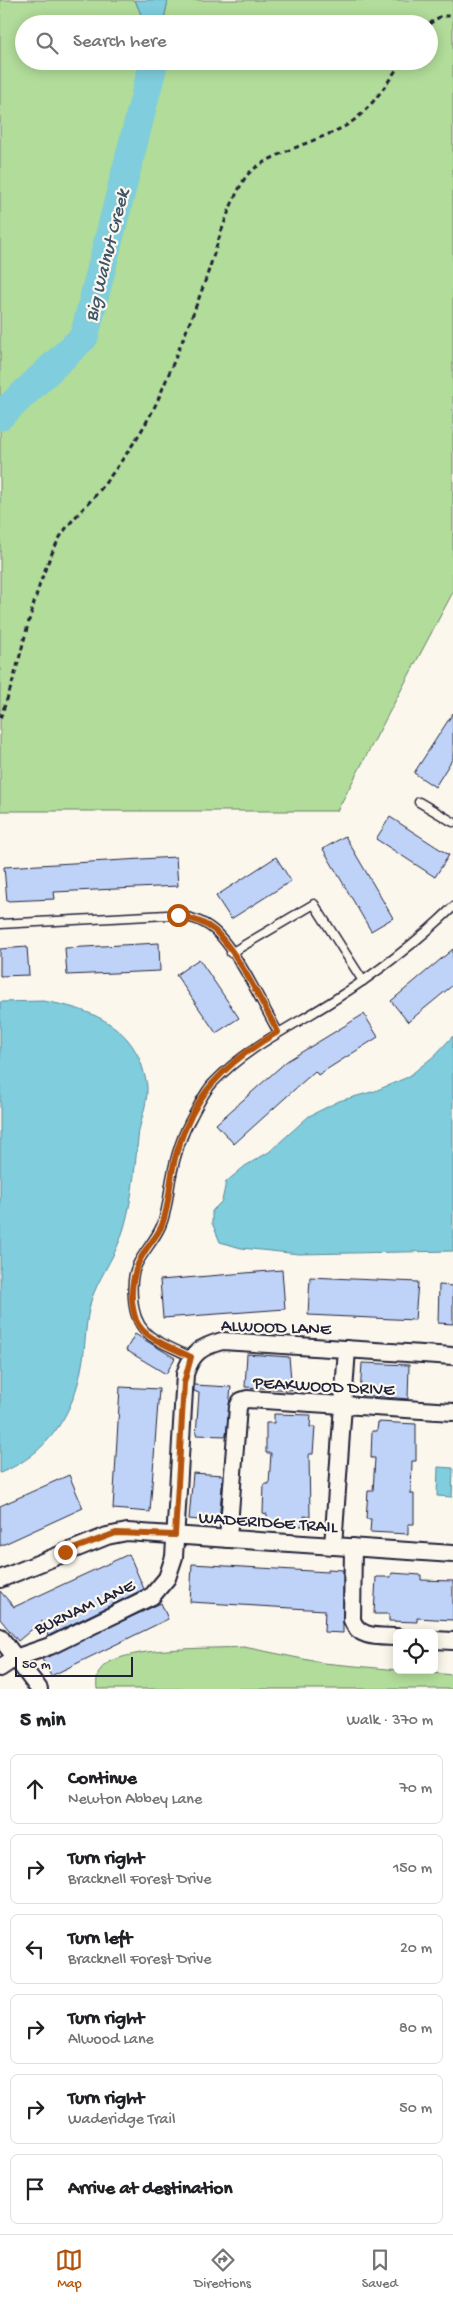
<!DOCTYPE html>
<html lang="en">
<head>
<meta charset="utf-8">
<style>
	body { margin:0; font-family:"Gochi Hand",sans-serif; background:#f2f2f2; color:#202124 }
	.controls { position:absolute; right:15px; bottom:15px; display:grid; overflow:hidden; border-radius:8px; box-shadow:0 2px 12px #0003 }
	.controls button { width:45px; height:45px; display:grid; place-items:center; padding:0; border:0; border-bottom:1px solid #e0e0e0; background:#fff; color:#202124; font:25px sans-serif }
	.scale { position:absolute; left:15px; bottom:12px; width:118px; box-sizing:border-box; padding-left:5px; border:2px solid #22223b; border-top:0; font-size:14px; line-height:18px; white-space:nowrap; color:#22223b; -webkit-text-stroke:4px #fbf7ec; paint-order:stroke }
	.stop { position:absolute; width:15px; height:15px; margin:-11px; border:4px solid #b45309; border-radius:50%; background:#fff }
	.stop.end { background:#b45309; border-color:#fff; box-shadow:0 1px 5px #0008 }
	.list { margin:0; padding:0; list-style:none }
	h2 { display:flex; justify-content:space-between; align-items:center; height:65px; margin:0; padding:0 20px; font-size:21px }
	h2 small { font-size:16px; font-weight:400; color:#757577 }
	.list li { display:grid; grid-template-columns:32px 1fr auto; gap:15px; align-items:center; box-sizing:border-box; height:70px; margin:0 10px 10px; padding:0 10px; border:1px solid #e0e0e0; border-radius:8px }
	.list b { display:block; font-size:19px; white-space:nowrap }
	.list p { margin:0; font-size:16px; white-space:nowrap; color:#757577 }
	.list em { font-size:16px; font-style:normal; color:#757577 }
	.icon { flex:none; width:28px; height:28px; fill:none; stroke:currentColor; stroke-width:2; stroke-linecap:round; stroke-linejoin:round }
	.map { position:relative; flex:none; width:453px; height:1689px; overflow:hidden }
	.search { position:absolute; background:#fff; box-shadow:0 2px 12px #0003; left:15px; right:15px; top:15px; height:55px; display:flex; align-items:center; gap:12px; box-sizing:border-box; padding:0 18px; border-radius:28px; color:#757577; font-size:19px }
	.sheet { height:545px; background:#fff }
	nav { display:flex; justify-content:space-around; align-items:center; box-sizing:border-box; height:70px; border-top:1px solid #e0e0e0; background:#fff; font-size:14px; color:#757577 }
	nav a { display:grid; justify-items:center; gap:2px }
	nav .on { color:#b45309 }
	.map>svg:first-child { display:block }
	.green { fill:#b1dc99; stroke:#6a7f6a }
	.water { fill:#7fcddd; stroke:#5a899c }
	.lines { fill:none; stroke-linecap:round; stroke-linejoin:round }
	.river { stroke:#7fcddd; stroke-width:29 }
	.building { fill:#bfd3f8; stroke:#22223b }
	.lane-casing { stroke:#22223b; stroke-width:11 }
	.street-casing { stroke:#22223b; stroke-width:20 }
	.path { stroke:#22223b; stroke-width:3; stroke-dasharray:5 4; stroke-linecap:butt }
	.lane { stroke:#fbf7ec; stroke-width:8 }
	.street { stroke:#fbf7ec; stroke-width:16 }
	.route { stroke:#b45309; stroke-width:6 }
	.labels { text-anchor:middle; stroke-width:4.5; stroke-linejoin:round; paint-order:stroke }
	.street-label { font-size:18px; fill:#22223b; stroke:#fbf7ec }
	.water-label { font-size:19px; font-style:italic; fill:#3e556c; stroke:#fbf7ec }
</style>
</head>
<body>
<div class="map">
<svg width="453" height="1689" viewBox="0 0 453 1689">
	<rect width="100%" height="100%" fill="#fbf7ec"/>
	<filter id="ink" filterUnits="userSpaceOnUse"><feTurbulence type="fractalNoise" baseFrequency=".02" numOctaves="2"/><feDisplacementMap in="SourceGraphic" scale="10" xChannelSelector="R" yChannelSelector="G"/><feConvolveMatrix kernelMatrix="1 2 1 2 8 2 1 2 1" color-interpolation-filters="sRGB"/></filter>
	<g filter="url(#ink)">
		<g class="green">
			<polygon points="0,0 135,0 145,24 24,24 24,61 429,61 429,24 163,24 168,0 453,0 453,592 337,811 0,811"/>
			<path d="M244,1647L323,1663L453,1675V1689H97C96,1680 97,1671 105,1665C130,1646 211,1649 244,1647Z"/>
		</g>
		<g class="water">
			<polygon points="135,0 168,0 163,24 145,24"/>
			<path d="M43,1001C86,1008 130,1023 143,1069C144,1075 147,1081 147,1087C148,1105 139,1122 138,1139C134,1173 132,1208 120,1240C112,1261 98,1279 91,1301C85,1322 86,1344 82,1365C74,1414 47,1455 0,1473V1002Z"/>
			<polygon points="453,1036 453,1251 299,1254 241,1248 220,1242 212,1223 212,1211 222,1201 226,1182 245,1166 269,1152 309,1116 339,1101 375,1091 408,1077 434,1056"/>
			<polygon points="438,1467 453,1468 452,1497 437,1496"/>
		</g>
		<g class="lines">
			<polyline class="river" points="0,416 84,337 154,61"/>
		</g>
		<g class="building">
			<polygon points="453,713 453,758 435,787 414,773"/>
			<polygon points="390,817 449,855 435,877 376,839"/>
			<polygon points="345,836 393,918 371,931 323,849"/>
			<polygon points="176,857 178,886 54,892 55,899 7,901 4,867"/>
			<polygon points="276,857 291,881 231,919 216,896"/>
			<polygon points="159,943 160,971 67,975 65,948"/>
			<polygon points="27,947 29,975 0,976 0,949"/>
			<polygon points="453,949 453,985 408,1022 391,1001"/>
			<polygon points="199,959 239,1018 216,1033 176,975"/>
			<polygon points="364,1014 378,1037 318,1075 315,1071 234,1144 216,1124 287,1061"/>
			<polygon points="282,1270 285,1309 163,1318 160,1280"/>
			<polygon points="310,1277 418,1282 415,1320 308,1315"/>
			<polygon points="439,1285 453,1286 453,1324 438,1323"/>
			<polygon points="135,1334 175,1358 166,1374 126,1350"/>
			<polygon points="247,1354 289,1357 292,1390 245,1387"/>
			<polygon points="362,1363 409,1365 408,1399 360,1395"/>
			<polygon points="194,1385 231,1387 226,1436 196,1435 199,1393 194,1391"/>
			<polygon points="120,1387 159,1389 150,1512 113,1509"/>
			<polygon points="274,1414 311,1415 310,1427 315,1427 313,1454 309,1454 310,1517 304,1516 304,1526 267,1524 267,1514 263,1513 264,1484 269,1484 271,1453 266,1453 266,1423 274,1423"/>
			<polygon points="378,1422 416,1424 416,1461 412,1461 411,1494 414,1494 414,1524 408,1524 408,1534 370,1532 371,1519 366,1519 368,1491 373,1491 375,1458 371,1458 372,1431 377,1431"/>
			<polygon points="193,1473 223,1475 219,1522 189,1519"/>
			<polygon points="69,1475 83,1508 0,1546 0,1506"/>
			<polygon points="129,1554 144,1589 48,1636 42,1621 18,1641 0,1619 0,1591 14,1607"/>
			<polygon points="192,1564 328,1572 328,1569 343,1570 343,1633 324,1632 325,1610 190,1602"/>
			<polygon points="392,1573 421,1575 421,1580 453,1581 453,1620 417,1618 417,1622 389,1621 389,1614 374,1614 376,1577 391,1577"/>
			<polygon points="161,1603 168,1619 51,1676 42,1659"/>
		</g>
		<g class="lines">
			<g class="lane-casing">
				<g id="lane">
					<polyline points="419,802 453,822"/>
					<path d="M0,924L167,915C183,915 201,919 214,930C237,950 262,1004 278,1032"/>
					<polyline points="231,953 314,904 363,981"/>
					<path d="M191,1357C160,1341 135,1338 133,1298C132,1286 132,1275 137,1265C144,1251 155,1240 161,1226C168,1210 168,1195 171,1179C175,1157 182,1134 193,1115C199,1104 205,1091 213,1083C248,1046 292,1027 334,1000C377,973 416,943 453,907"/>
				</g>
			</g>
			<g class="street-casing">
				<g id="street">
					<polyline points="228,1539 238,1407 241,1401 247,1399 453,1412"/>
					<polyline points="333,1546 347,1349"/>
					<path d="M353,1547L352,1620C359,1639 379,1636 397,1637"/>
					<polyline points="0,1579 107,1536 127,1532 453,1554"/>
					<polyline points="0,1637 39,1689"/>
					<polyline points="434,1640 453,1641"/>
					<path d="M0,1668L15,1658L50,1646L152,1596L167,1578L174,1557L185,1374C192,1352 201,1347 222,1341L453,1356"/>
				</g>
			</g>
			<g class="path">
				<polyline points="429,24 441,16 453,16"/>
				<path d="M0,718C24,659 29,595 59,539C70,520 86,507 100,490C122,461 146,428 160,395C175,359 190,323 203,287C216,251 225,211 245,178C259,156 323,140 347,125C370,111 388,82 402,61"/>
			</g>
			<use href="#lane" class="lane"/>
			<use href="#street" class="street"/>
		</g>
	</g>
	<g class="lines" filter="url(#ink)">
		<path class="route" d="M65,1552L116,1533L175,1535L184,1383L191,1357C174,1348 143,1339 136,1320C128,1296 132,1271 145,1251C151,1242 158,1235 162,1225C171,1201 169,1175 177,1151C184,1128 197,1101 212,1084C229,1064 255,1045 278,1032C262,1003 237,951 214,930C204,922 191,918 178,915"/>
	</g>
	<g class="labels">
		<g class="street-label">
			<text transform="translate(276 1326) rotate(2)" y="6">ALWOOD LANE</text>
			<text transform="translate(324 1385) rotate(3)" y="6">PEAKWOOD DRIVE</text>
			<text transform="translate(268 1521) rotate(4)" y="6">WADERIDGE TRAIL</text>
			<text transform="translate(84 1606) rotate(-25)" y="6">BURNAM LANE</text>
		</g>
		<g class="water-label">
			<text transform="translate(105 255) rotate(-76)" y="7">Big Walnut Creek</text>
		</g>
	</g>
</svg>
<div class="controls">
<button><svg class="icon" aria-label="locate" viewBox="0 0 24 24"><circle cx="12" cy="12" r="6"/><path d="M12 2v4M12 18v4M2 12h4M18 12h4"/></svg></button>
</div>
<div class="scale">50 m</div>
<div class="stop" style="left:178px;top:915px"></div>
<div class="stop end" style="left:65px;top:1552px"></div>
<div class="search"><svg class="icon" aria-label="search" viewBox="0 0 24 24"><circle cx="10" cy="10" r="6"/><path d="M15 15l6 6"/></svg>Search here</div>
</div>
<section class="sheet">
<h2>5 min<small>Walk · 370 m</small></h2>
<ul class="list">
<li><svg class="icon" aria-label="ahead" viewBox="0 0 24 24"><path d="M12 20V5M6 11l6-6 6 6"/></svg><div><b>Continue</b><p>Newton Abbey Lane</p></div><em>70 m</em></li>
<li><svg class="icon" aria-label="right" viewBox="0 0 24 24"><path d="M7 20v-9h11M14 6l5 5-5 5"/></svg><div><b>Turn right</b><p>Bracknell Forest Drive</p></div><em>150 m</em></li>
<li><svg class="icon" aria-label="left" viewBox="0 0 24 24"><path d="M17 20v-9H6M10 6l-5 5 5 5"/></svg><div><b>Turn left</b><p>Bracknell Forest Drive</p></div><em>20 m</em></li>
<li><svg class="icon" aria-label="right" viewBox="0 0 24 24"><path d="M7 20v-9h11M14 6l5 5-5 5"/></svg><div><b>Turn right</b><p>Alwood Lane</p></div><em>80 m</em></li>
<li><svg class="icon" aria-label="right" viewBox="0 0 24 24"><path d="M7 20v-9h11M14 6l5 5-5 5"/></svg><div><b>Turn right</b><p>Waderidge Trail</p></div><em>50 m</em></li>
<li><svg class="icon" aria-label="arrive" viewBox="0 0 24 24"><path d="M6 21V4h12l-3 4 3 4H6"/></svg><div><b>Arrive at destination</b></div></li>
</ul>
</section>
<nav>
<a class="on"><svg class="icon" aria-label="map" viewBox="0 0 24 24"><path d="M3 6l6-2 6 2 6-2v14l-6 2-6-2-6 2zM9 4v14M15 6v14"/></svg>Map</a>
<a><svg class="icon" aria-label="directions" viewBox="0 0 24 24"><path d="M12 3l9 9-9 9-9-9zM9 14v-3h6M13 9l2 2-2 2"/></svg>Directions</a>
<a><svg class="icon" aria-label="saved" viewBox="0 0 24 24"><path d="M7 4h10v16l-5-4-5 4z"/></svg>Saved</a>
</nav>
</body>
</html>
